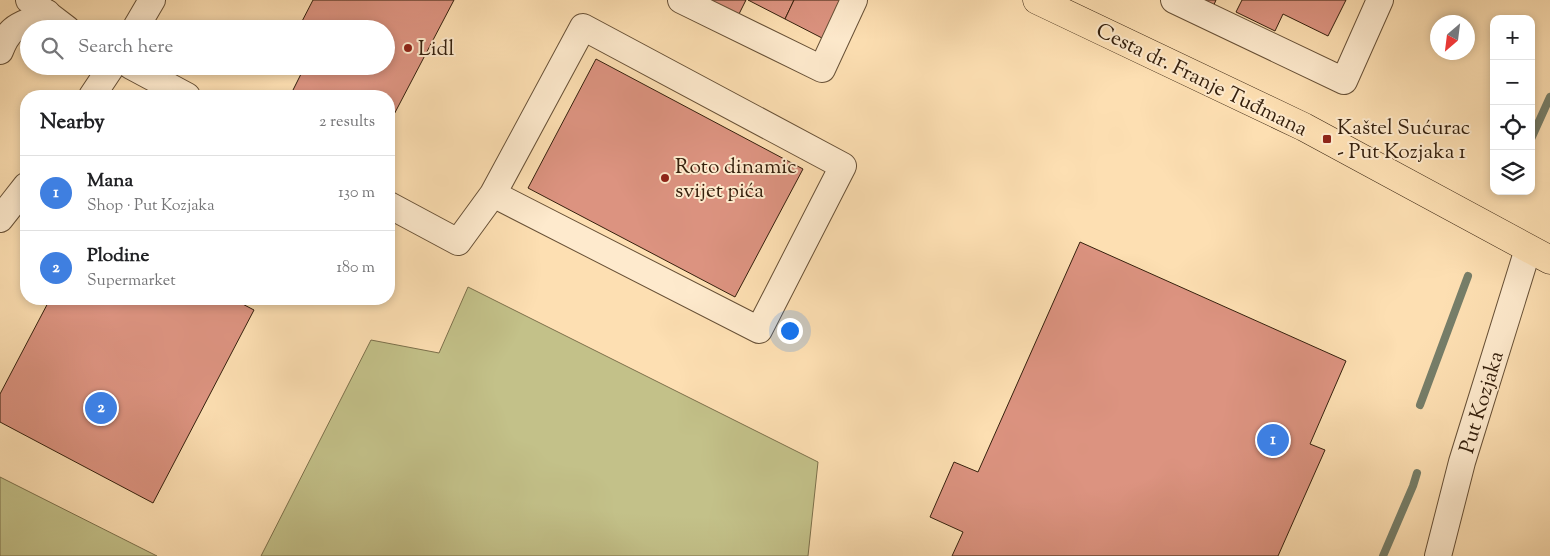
<!DOCTYPE html>
<html lang="en">
<head>
<meta charset="utf-8">
<style>
	body { margin:0; font-family:"Sorts Mill Goudy",serif; background:#f2f2f2; color:#202124 }
	.controls { position:absolute; right:15px; top:15px; display:grid; overflow:hidden; border-radius:10px; box-shadow:0 2px 8px #0003 }
	.controls button { width:45px; height:45px; display:grid; place-items:center; padding:0; border:0; border-bottom:1px solid #e0e0e0; background:#fff; color:#202124; font:25px sans-serif }
	.compass { position:absolute; left:1430px; top:15px; width:45px; height:45px; border-radius:50%; background:#fff; box-shadow:0 2px 8px #0003; rotate:208deg }
	.you { position:absolute; left:789px; top:330px; width:18px; height:18px; margin:-12px; border:4px solid #fff; border-radius:50%; background:#1a73e8; box-shadow:0 0 0 8px #1a73e833 }
	.badge { display:grid; place-items:center; width:32px; height:32px; border-radius:50%; background:#111827; color:#fff; font-size:16px; font-weight:700 }
	.pin { position:absolute; translate:-50% -50%; border:2px solid #fff; box-shadow:0 1px 5px #0006 }
	.list { margin:0; padding:0; list-style:none }
	h2 { display:flex; justify-content:space-between; align-items:center; height:65px; margin:0; padding:0 20px; font-size:21px }
	h2 small { font-size:16px; font-weight:400; color:#757577 }
	.list li { display:grid; grid-template-columns:32px 1fr auto; gap:15px; align-items:center; box-sizing:border-box; height:75px; padding:0 20px; border-top:1px solid #e0e0e0 }
	.list b { display:block; font-size:19px; white-space:nowrap }
	.list p { margin:0; font-size:16px; white-space:nowrap; color:#757577 }
	.list em { font-size:16px; font-style:normal; color:#757577 }
	.icon { flex:none; width:28px; height:28px; fill:none; stroke:currentColor; stroke-width:2; stroke-linecap:round; stroke-linejoin:round }
	.map { position:relative; flex:none; width:1550px; height:556px; overflow:hidden }
	.search { position:absolute; background:#fff; box-shadow:0 2px 8px #0003; left:20px; top:20px; width:375px; height:55px; display:flex; align-items:center; gap:12px; box-sizing:border-box; padding:0 18px; border-radius:28px; color:#757577; font-size:19px }
	.panel { position:absolute; background:#fff; box-shadow:0 2px 8px #0003; left:20px; top:90px; width:375px; height:215px; border-radius:20px }
	.map>svg:first-child { display:block }
	.green { fill:#c3c189; stroke:#7c704b }
	.lines { fill:none; stroke-linecap:round; stroke-linejoin:round }
	.stream { stroke:#767e69; stroke-width:8 }
	.building { fill:#dc9380; stroke:#35200d }
	.minor-casing { stroke:#675036; stroke-width:28 }
	.major-casing { stroke:#35200d; stroke-width:29 }
	.minor { stroke:#feeacd; stroke-width:26 }
	.major { stroke:#fddfb2; stroke-width:28 }
	.poi-dot { fill:#8f2418; stroke:#feeacd; stroke-width:2 }
	.labels { text-anchor:middle; stroke-width:4; stroke-linejoin:round; paint-order:stroke }
	.poi-label { font-size:21px; fill:#35200d; stroke:#feeacd; text-anchor:start }
	.street-label { font-size:21px; fill:#35200d; stroke:#feeacd }
</style>
</head>
<body>
<div class="map">
<svg width="1550" height="556" viewBox="0 0 1550 556">
	<rect width="100%" height="100%" fill="#fddfb2"/>
	<filter id="stains"><feTurbulence type="fractalNoise" baseFrequency=".004" numOctaves="4"/><feColorMatrix values="0 0 0 0 .2 0 0 0 0 .09 0 0 0 0 .02 0 0 0 .5 -.17"/></filter>
	<radialGradient id="worn" r=".72"><stop offset=".6" stop-color="#630" stop-opacity="0"/><stop offset="1" stop-color="#630" stop-opacity=".3"/></radialGradient>
	<g class="green">
		<polygon points="468,287 818,462 808,556 261,556 371,340 439,353"/>
		<polygon points="0,477 157,556 0,556"/>
	</g>
	<g class="lines">
		<g class="stream">
			<polyline points="1531,139 1550,97"/>
			<polyline points="1420,405 1468,276"/>
			<polyline points="1383,556 1413,486 1417,473"/>
		</g>
	</g>
	<g class="building">
		<polygon points="313,0 454,0 389,124 389,96 295,96 291,94 305,66 386,66 386,29 298,29"/>
		<polygon points="708,0 746,0 738,16"/>
		<polygon points="748,0 794,0 785,19"/>
		<polygon points="794,0 841,0 822,38 785,19"/>
		<polygon points="1199,0 1216,0 1213,7"/>
		<polygon points="1242,0 1346,0 1328,36 1283,14 1275,31 1236,12"/>
		<polygon points="596,59 803,169 735,297 528,188"/>
		<polygon points="1080,242 1346,361 1310,444 1325,450 1278,556 952,556 963,532 930,517 954,462 978,472"/>
		<polygon points="50,299 233,299 254,310 153,503 0,422 0,394"/>
	</g>
	<g class="lines">
		<g class="minor-casing">
			<g id="minor">
				<polyline points="29,0 67,29"/>
				<polyline points="681,0 822,69 854,0"/>
				<polyline points="1174,0 1344,81 1380,0"/>
				<polyline points="135,29 152,0"/>
				<path d="M0,51C11,22 23,26 47,13"/>
				<polyline points="131,66 187,96"/>
				<polyline points="92,96 112,66"/>
				<polyline points="389,205 458,242 493,194 583,27 843,166 759,330 493,194"/>
				<polyline points="0,219 26,186"/>
				<polyline points="1438,556 1462,462 1528,249"/>
			</g>
		</g>
		<g class="major-casing">
			<polyline id="major" points="1037,0 1304,127 1550,260"/>
		</g>
		<use href="#minor" class="minor"/>
		<use href="#major" class="major"/>
	</g>
	<g class="poi-dot">
		<circle cx="408" cy="48" r="5"/>
		<rect x="1322" y="134" width="10" height="10" rx="2.5"/>
		<circle cx="665" cy="178" r="5"/>
	</g>
	<g class="labels">
		<g class="poi-label">
			<text x="418" y="55">Lidl</text>
			<text x="1337" y="134">Kaštel Sućurac<tspan x="1337" dy="24">- Put Kozjaka 1</tspan></text>
			<text x="675" y="173">Roto dinamic<tspan x="675" dy="24">svijet pića</tspan></text>
		</g>
		<g class="street-label">
			<text transform="translate(1202 79) rotate(26)" y="7">Cesta dr. Franje Tuđmana</text>
			<text transform="translate(1481 402) rotate(-73)" y="7">Put Kozjaka</text>
		</g>
	</g>
	<rect width="100%" height="100%" filter="url(#stains)"/>
	<rect width="100%" height="100%" fill="url(#worn)"/>
</svg>
<div class="controls">
<button>+</button>
<button>−</button>
<button><svg class="icon" aria-label="locate" viewBox="0 0 24 24"><circle cx="12" cy="12" r="6"/><path d="M12 2v4M12 18v4M2 12h4M18 12h4"/></svg></button>
<button><svg class="icon" aria-label="layers" viewBox="0 0 24 24"><path d="M12 4l9 5-9 5-9-5zM3 14l9 5 9-5"/></svg></button>
</div>
<svg class="compass" viewBox="-18 -18 36 36"><path d="M0-13l5 13h-10z" fill="#e53935"/><path d="M0 13l5-13h-10z" fill="#757577"/></svg>
<div class="you"></div>
<div class="pin badge" style="left:1273px;top:440px;background:#3f7fe0">1</div>
<div class="pin badge" style="left:101px;top:408px;background:#3f7fe0">2</div>
<div class="search"><svg class="icon" aria-label="search" viewBox="0 0 24 24"><circle cx="10" cy="10" r="6"/><path d="M15 15l6 6"/></svg>Search here</div>
<section class="panel">
<h2>Nearby<small>2 results</small></h2>
<ul class="list">
<li><span class="badge" style="background:#3f7fe0">1</span><div><b>Mana</b><p>Shop · Put Kozjaka</p></div><em>130 m</em></li>
<li><span class="badge" style="background:#3f7fe0">2</span><div><b>Plodine</b><p>Supermarket</p></div><em>180 m</em></li>
</ul>
</section>
</div>
</body>
</html>
